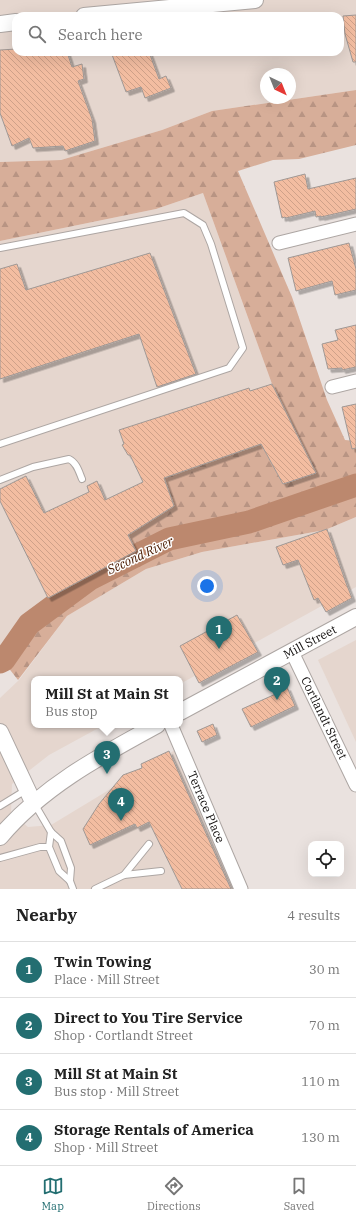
<!DOCTYPE html>
<html lang="en">
<head>
<meta charset="utf-8">
<style>
	body { margin:0; font-family:"IBM Plex Serif",serif; background:#f2f2f2; color:#222 }
	.controls { position:absolute; right:12px; bottom:12px; display:grid; overflow:hidden; border-radius:8px; box-shadow:0 4px 16px #0002 }
	.controls button { width:36px; height:36px; display:grid; place-items:center; padding:0; border:0; border-bottom:1px solid #e0e0e0; background:#fff; color:#222; font:20px sans-serif }
	.compass { position:absolute; left:260px; top:68px; width:36px; height:36px; border-radius:50%; background:#fff; box-shadow:0 4px 16px #0002; rotate:137deg }
	.you { position:absolute; left:207px; top:586px; width:14px; height:14px; margin:-10px; border:3px solid #fff; border-radius:50%; background:#1a73e8; box-shadow:0 0 0 6px #1a73e833 }
	.badge { display:grid; place-items:center; width:26px; height:26px; border-radius:50%; background:#236e71; color:#fff; font-size:13px; font-weight:700 }
	.pin { position:absolute; translate:-50% -33px; filter:drop-shadow(0 1px 2px #0008) }
	.pin::after { content:''; position:absolute; top:21px; width:14px; height:12px; background:inherit; clip-path:polygon(0 0,100% 0,50% 100%) }
	.popup { position:absolute; left:31px; top:676px; width:152px; height:52px; box-sizing:border-box; display:grid; place-content:center; border-radius:8px; background:#fff; filter:drop-shadow(0 1px 3px #0005); font-size:13px; white-space:nowrap; color:#767676 }
	.popup b { font-size:15px; color:#222 }
	.popup::after { content:''; position:absolute; left:50%; top:100%; margin-left:-8px; border:8px solid transparent; border-top-color:#fff }
	.list { margin:0; padding:0; list-style:none }
	h2 { display:flex; justify-content:space-between; align-items:center; height:52px; margin:0; padding:0 16px; font-size:17px }
	h2 small { font-size:13px; font-weight:400; color:#767676 }
	.list li { display:grid; grid-template-columns:26px 1fr auto; gap:12px; align-items:center; box-sizing:border-box; height:56px; padding:0 16px; border-top:1px solid #e0e0e0 }
	.list b { display:block; font-size:15px; white-space:nowrap }
	.list p { margin:0; font-size:13px; white-space:nowrap; color:#767676 }
	.list em { font-size:13px; font-style:normal; color:#767676 }
	.icon { flex:none; width:22px; height:22px; fill:none; stroke:currentColor; stroke-width:2; stroke-linecap:round; stroke-linejoin:round }
	.map { position:relative; flex:none; width:356px; height:889px; overflow:hidden }
	.search { position:absolute; background:#fff; box-shadow:0 4px 16px #0002; left:12px; right:12px; top:12px; height:44px; display:flex; align-items:center; gap:10px; box-sizing:border-box; padding:0 14px; border-radius:12px; color:#767676; font-size:15px }
	.sheet { height:276px; background:#fff }
	nav { display:flex; justify-content:space-around; align-items:center; box-sizing:border-box; height:56px; border-top:1px solid #e0e0e0; background:#fff; font-size:11px; color:#767676 }
	nav a { display:grid; justify-items:center; gap:2px }
	nav .on { color:#236e71 }
	.map>svg:first-child { display:block }
	.built { fill:#e5d6ce; fill-rule:evenodd }
	.forest { fill:url(#forest-firs) }
	.lines { fill:none; stroke-linecap:round; stroke-linejoin:round }
	.river { stroke:#bc886e; stroke-width:23 }
	.building { fill:url(#building-back-hatch); stroke:#9f9895; filter:url(#shadow) }
	.service-casing { stroke:#ada6a3; stroke-width:8 }
	.minor-casing { stroke:#ada6a3; stroke-width:15 }
	.tertiary-casing { stroke:#ada6a3; stroke-width:18 }
	.service { stroke:#fff; stroke-width:6 }
	.minor { stroke:#fff; stroke-width:13 }
	.tertiary { stroke:#fff; stroke-width:16 }
	.labels { text-anchor:middle; stroke-width:3; stroke-linejoin:round; paint-order:stroke }
	.street-label { font-size:12px; fill:#120f0e; stroke:#fff }
	.water-label { font-size:13px; font-style:italic; fill:#4a1a00; stroke:#fff }
</style>
</head>
<body>
<div class="map">
<svg width="356" height="889" viewBox="0 0 356 889">
	<defs>
		<pattern id="forest-firs" width="22" height="20" patternUnits="userSpaceOnUse"><rect width="22" height="20" fill="#d7ae99"/><path d="M5 1l3.5 6h-7zM16 11l3.5 6h-7z" fill="#b89483"/></pattern>
		<pattern id="building-back-hatch" width="6" height="6" patternUnits="userSpaceOnUse"><rect width="6" height="6" fill="#f3bda1"/><path d="M-1 5l2 2M0 0l6 6M5-1l2 2" fill="none" stroke="#cfa189"/></pattern>
		<filter id="shadow"><feDropShadow dx="3.5" dy="3.5" stdDeviation="0" flood-color="#0004"/></filter>
	</defs>
	<rect width="100%" height="100%" fill="#eae2df"/>
	<g class="built">
		<path d="M0,0H356V90L212,111L162,130L61,160L0,162ZM16,16H340V52H16ZM266,74H290V98H266Z"/>
		<polygon points="203,193 272,384 316,473 283,484 164,479 174,506 128,535 136,551 48,598 12,639 0,645 0,241 156,209"/>
		<polygon points="356,517 356,587 180,684 180,679 34,679 34,725 104,725 49,755 12,784 11,813 28,827 51,825 175,750 234,889 0,889 0,698 19,680 67,616 146,569 202,552 325,530"/>
		<polygon points="356,640 356,742 318,660"/>
	</g>
	<polygon class="forest" points="356,90 356,145 299,159 273,160 238,171 292,297 327,400 345,440 356,441 356,517 325,530 202,552 146,569 67,616 18,680 0,657 0,645 12,639 48,598 135,551 128,535 174,506 164,478 261,444 283,484 315,473 272,384 203,193 156,209 0,241 0,162 61,160 162,130 212,111"/>
	<g class="lines">
		<polyline class="river" points="0,662 4,660 29,624 90,579 169,539 249,522 356,485"/>
	</g>
	<g class="building">
		<polygon points="356,15 356,62 353,62 345,34 343,16"/>
		<polygon points="16,49 16,52 67,52 72,67 82,64 84,79 78,81 92,119 95,141 65,151 63,146 33,148 29,138 12,146 0,113 0,50"/>
		<polygon points="111,52 149,52 159,79 166,76 171,88 145,98 141,87 126,92"/>
		<polygon points="305,174 308,189 356,178 356,209 321,217 321,216 316,217 315,211 286,218 285,217 282,218 274,182"/>
		<polygon points="349,243 356,269 356,290 335,295 332,281 296,291 288,258"/>
		<polygon points="150,253 196,374 157,387 139,334 0,379 0,269 17,264 26,290"/>
		<polygon points="356,325 356,367 342,370 342,368 328,369 322,344 338,340 335,330"/>
		<polygon points="272,384 316,473 283,484 261,444 164,478 174,506 128,535 136,551 48,598 0,501 0,489 26,476 44,513 89,492 87,486 97,481 105,500 143,482 130,455 128,455 122,445 124,444 119,430 249,388 250,391"/>
		<polygon points="356,404 356,448 352,449 342,407"/>
		<polygon points="327,529 346,583 352,598 326,612 318,598 314,600 298,560 283,565 276,547"/>
		<polygon points="237,615 258,652 199,683 180,646"/>
		<polygon points="287,687 295,706 251,727 242,709 278,693 277,692"/>
		<polygon points="213,724 217,735 202,742 197,731"/>
		<polygon points="169,751 231,889 182,889 149,822 137,828 135,824 90,845 83,829 99,804 123,775 142,768 141,764"/>
	</g>
	<g class="lines">
		<g class="service-casing">
			<g id="service">
				<polyline points="0,248 184,213 203,225 211,244 243,348 229,368 0,444"/>
				<path d="M0,480L33,467L69,459C77,463 79,472 82,479"/>
				<polyline points="34,803 51,832 61,841 71,868 70,881"/>
				<polyline points="0,806 26,790"/>
				<polyline points="51,832 49,847 59,871 70,881 73,889"/>
				<polyline points="0,858 40,847 49,847"/>
				<polyline points="124,875 149,844"/>
				<polyline points="95,889 124,875 161,871"/>
			</g>
		</g>
		<g class="minor-casing">
			<g id="minor">
				<polyline points="279,243 356,224"/>
				<polyline points="332,387 356,381"/>
				<polyline points="292,652 356,785"/>
				<polyline points="171,725 241,889"/>
			</g>
		</g>
		<g class="tertiary-casing">
			<g id="tertiary">
				<polyline points="84,16 255,0"/>
				<polyline points="0,24 16,22"/>
				<polyline points="180,712 356,617"/>
				<polyline points="0,732 33,802"/>
				<path d="M0,837C42,787 100,756 157,725"/>
			</g>
		</g>
		<use href="#service" class="service"/>
		<use href="#minor" class="minor"/>
		<use href="#tertiary" class="tertiary"/>
	</g>
	<g class="labels">
		<g class="street-label">
			<text transform="translate(310 642) rotate(-28)" y="4">Mill Street</text>
			<text transform="translate(324 718) rotate(64)" y="4">Cortlandt Street</text>
			<text transform="translate(206 807) rotate(67)" y="4">Terrace Place</text>
		</g>
		<g class="water-label">
			<text transform="translate(140 555) rotate(-25)" y="5">Second River</text>
		</g>
	</g>
</svg>
<div class="controls">
<button><svg class="icon" aria-label="locate" viewBox="0 0 24 24"><circle cx="12" cy="12" r="6"/><path d="M12 2v4M12 18v4M2 12h4M18 12h4"/></svg></button>
</div>
<svg class="compass" viewBox="-18 -18 36 36"><path d="M0-13l5 13h-10z" fill="#e53935"/><path d="M0 13l5-13h-10z" fill="#767676"/></svg>
<div class="you"></div>
<div class="pin badge" style="left:219px;top:649px">1</div>
<div class="pin badge" style="left:277px;top:700px">2</div>
<div class="pin badge" style="left:107px;top:774px">3</div>
<div class="popup"><b>Mill St at Main St</b>Bus stop</div>
<div class="pin badge" style="left:121px;top:821px">4</div>
<div class="search"><svg class="icon" aria-label="search" viewBox="0 0 24 24"><circle cx="10" cy="10" r="6"/><path d="M15 15l6 6"/></svg>Search here</div>
</div>
<section class="sheet">
<h2>Nearby<small>4 results</small></h2>
<ul class="list">
<li><span class="badge">1</span><div><b>Twin Towing</b><p>Place · Mill Street</p></div><em>30 m</em></li>
<li><span class="badge">2</span><div><b>Direct to You Tire Service</b><p>Shop · Cortlandt Street</p></div><em>70 m</em></li>
<li><span class="badge">3</span><div><b>Mill St at Main St</b><p>Bus stop · Mill Street</p></div><em>110 m</em></li>
<li><span class="badge">4</span><div><b>Storage Rentals of America</b><p>Shop · Mill Street</p></div><em>130 m</em></li>
</ul>
</section>
<nav>
<a class="on"><svg class="icon" aria-label="map" viewBox="0 0 24 24"><path d="M3 6l6-2 6 2 6-2v14l-6 2-6-2-6 2zM9 4v14M15 6v14"/></svg>Map</a>
<a><svg class="icon" aria-label="directions" viewBox="0 0 24 24"><path d="M12 3l9 9-9 9-9-9zM9 14v-3h6M13 9l2 2-2 2"/></svg>Directions</a>
<a><svg class="icon" aria-label="saved" viewBox="0 0 24 24"><path d="M7 4h10v16l-5-4-5 4z"/></svg>Saved</a>
</nav>
</body>
</html>
